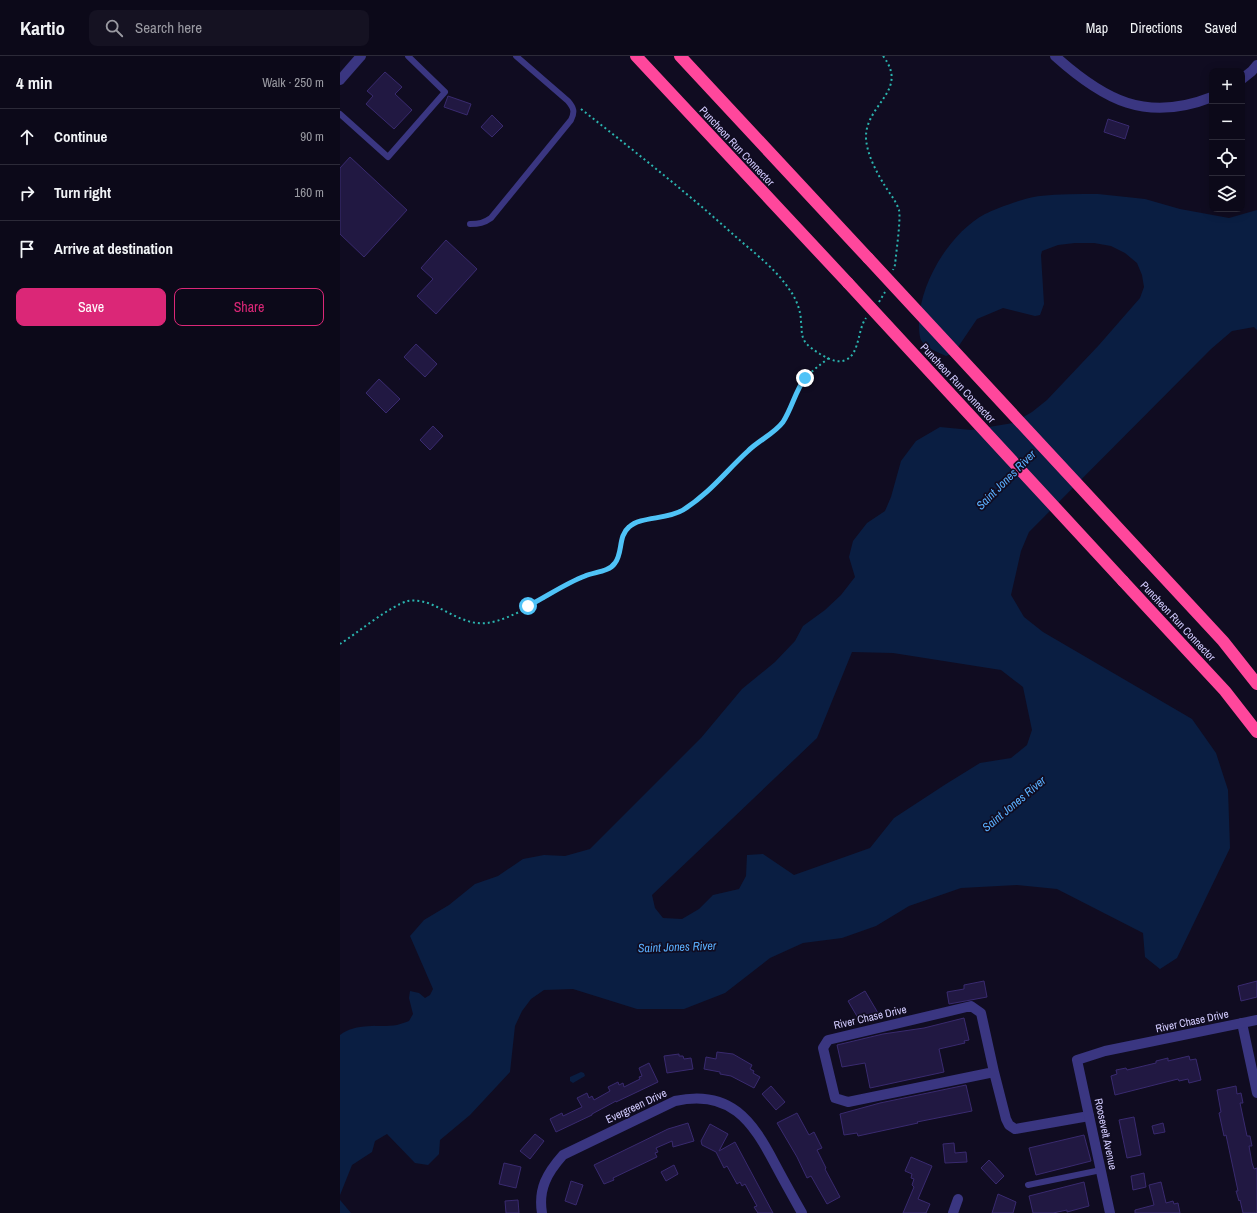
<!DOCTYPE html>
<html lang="en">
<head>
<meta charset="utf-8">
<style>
	body { margin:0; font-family:"Archivo Narrow",sans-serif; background:#151222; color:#f1f3f6 }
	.controls { position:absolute; right:12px; top:12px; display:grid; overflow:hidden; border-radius:8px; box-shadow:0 2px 10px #0003 }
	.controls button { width:36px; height:36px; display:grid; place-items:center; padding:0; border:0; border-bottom:1px solid #2c2a38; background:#0c0919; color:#f1f3f6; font:20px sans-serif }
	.stop { position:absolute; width:12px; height:12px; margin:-9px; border:3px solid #4fc3f7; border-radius:50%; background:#fff }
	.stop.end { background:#4fc3f7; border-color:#fff; box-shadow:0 1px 4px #0008 }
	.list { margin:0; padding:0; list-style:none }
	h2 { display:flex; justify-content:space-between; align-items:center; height:52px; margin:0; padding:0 16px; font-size:17px }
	h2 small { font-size:13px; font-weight:400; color:#9a9aa2 }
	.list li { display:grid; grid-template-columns:26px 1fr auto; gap:12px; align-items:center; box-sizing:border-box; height:56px; padding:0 16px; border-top:1px solid #2c2a38 }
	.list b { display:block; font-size:15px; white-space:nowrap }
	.list em { font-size:13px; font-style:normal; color:#9a9aa2 }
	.actions { display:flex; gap:8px; padding:12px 16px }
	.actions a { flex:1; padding:9px 0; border:1px solid #db2777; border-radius:8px; text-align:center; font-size:14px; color:#db2777 }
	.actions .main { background:#db2777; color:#fff }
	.icon { flex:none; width:22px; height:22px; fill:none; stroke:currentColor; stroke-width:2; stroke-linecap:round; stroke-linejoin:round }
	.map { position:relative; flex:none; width:917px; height:1157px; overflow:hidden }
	header { display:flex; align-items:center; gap:24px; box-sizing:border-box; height:56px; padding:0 20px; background:#0c0919; border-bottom:1px solid #2c2a38 }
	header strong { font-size:19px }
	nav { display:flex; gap:22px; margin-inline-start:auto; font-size:14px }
	.search { width:280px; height:36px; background:#151222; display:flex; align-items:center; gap:10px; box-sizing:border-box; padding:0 14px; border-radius:8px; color:#9a9aa2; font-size:15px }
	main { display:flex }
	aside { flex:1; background:#0c0919 }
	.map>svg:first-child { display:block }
	.water { fill:#0a1e42; fill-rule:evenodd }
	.building { fill:#211842; stroke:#392a6f }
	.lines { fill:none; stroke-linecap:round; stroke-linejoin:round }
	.path { stroke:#2bb4af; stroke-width:2; stroke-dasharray:2 3; stroke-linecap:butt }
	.service { stroke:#3a3681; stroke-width:6 }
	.minor { stroke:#3a3681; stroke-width:10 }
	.motorway { stroke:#ff479c; stroke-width:12 }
	.motorway-bridge { stroke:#ff479c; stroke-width:12 }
	.route { stroke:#4fc3f7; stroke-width:5 }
	.labels { text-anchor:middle; stroke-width:3.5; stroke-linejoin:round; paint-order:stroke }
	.street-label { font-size:11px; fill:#d3ccff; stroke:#100c21 }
	.water-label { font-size:12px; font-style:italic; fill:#5ab0ff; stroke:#100c21 }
</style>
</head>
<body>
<header>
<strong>Kartio</strong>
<div class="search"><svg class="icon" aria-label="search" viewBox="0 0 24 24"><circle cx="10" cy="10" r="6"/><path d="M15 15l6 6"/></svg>Search here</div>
<nav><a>Map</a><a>Directions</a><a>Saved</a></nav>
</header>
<main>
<aside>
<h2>4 min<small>Walk · 250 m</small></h2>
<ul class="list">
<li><svg class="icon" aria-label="ahead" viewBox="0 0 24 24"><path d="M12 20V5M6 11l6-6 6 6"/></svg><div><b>Continue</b></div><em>90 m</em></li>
<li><svg class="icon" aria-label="right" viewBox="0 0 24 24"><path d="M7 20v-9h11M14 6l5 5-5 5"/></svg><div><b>Turn right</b></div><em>160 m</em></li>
<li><svg class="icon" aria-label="arrive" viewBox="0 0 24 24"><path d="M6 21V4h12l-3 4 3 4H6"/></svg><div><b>Arrive at destination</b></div></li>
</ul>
<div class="actions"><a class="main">Save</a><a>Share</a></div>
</aside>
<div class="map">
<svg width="917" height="1157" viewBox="0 0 917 1157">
	<rect width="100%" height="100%" fill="#100c21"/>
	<g class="water">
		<path d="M758,138L805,143L840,153L889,162L917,154V274L914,271L892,275L871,293L689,476L681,495L671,539L684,561L703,576L852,663L876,697L888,734L890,792L837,902L820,913L805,901L803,877L717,833L677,829L621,832L569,850L536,870L502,882L463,887L430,902L385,937L344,953H297L233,933L204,934L191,943L182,955L175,970L170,1016L130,1059L100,1084L99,1098L88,1109L75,1107L47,1078L35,1085L32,1096L12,1109L0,1139V979C17,966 38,972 57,969C61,968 66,966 69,965L73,958L69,942L70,935L79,937L85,942L90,939L93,933L70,880L84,864L109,849L135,828L158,820L183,803L204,799L225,800L250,793L361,682L402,633L435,606L455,585L463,570L485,554L501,539L515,521L509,501L513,485L527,467L545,455L551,441L561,405L576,385L600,371L631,374L673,367L692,356L707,344L759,289L800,242L804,231L802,219L797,207L785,197L771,190L754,187H735L718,189L702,195L701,199L704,248L700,259L695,260L663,252L637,263L614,297L606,300C598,296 585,292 581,284C579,279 579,271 579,266C580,226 610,177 645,158C657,152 687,141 700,140C719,138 739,138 758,138ZM512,596L553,597L661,614L683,631L692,674L687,689L671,702L640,707L606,728L554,762L530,792L454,819L423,798L407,799L406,820L399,833L373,839L359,853L342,863L323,862L315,852L312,839L477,682Z"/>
		<polygon points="241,1016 244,1017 245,1020 233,1027 230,1025 230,1021"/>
		<polygon points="0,1144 11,1157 0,1157"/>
	</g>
	<g class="building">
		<polygon points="45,16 62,31 55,38 72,54 54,73 26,48 33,40 27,35"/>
		<polygon points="108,40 131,48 127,59 104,51"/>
		<polygon points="152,59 163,70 152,81 141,71"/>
		<polygon points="768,63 789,70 785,83 764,76"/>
		<polygon points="10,101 67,154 24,201 0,178 0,112"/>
		<polygon points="106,184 137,213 96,258 77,240 93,223 81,212"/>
		<polygon points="76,288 97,308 85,321 64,301"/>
		<polygon points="39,323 60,343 46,357 26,337"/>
		<polygon points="93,370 103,380 90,394 80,384"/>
		<polygon points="644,925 647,941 609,948 607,936 624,933 624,929"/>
		<polygon points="917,925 917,941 901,945 898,930"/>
		<polygon points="525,935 538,957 521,967 508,945"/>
		<polygon points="624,962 629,984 624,985 625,987 599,993 604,1016 530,1032 525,1007 502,1011 497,989 543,978 584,972"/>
		<polygon points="377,996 393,998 412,1009 410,1013 414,1015 413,1017 420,1021 414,1032 391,1020 380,1018 380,1016 364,1013 366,1001 376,1003"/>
		<polygon points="339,998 339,1000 343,1000 344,1003 351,1002 353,1013 327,1017 324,1000"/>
		<polygon points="849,1000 850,1004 856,1003 861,1024 849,1027 848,1023 839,1025 838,1023 775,1039 771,1020 777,1018 776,1014 786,1012 787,1014 816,1007 816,1005 828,1002 828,1005"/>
		<polygon points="309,1007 318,1026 276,1046 276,1045 252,1058 252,1059 216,1076 210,1063 222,1057 223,1060 242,1051 237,1042 247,1037 249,1042 252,1040 254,1044 270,1035 268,1031 278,1026 279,1029 283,1027 284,1031 300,1023 299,1021 302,1020 299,1012"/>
		<polygon points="626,1029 632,1055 577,1066 578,1067 518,1080 517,1077 504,1079 500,1058 540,1047"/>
		<polygon points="431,1030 445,1046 436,1054 422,1038"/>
		<polygon points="896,1030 897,1038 901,1037 903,1047 900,1047 907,1080 910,1080 912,1090 909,1090 912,1107 914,1113 917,1112 917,1157 903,1157 900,1144 899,1145 896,1135 898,1135 886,1079 884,1080 879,1057 881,1056 877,1034"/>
		<polygon points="457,1057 469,1079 474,1076 482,1092 477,1094 486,1112 485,1113 500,1141 487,1148 471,1120 467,1122 457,1101 437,1067"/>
		<polygon points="794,1061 801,1099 787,1102 779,1064"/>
		<polygon points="348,1067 354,1085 333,1091 332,1085 316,1092 318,1096 315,1097 317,1101 273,1122 274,1124 264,1128 254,1109 328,1073"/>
		<polygon points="823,1067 825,1076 814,1078 812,1070"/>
		<polygon points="370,1068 388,1078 379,1095 395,1086 433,1157 418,1157 414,1151 417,1150 405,1128 402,1130 400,1126 397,1128 387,1110 384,1112 376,1096 362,1089 361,1085"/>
		<polygon points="195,1078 204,1085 190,1103 180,1095"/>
		<polygon points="744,1079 751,1105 696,1119 689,1092"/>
		<polygon points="614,1087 615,1097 626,1096 627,1106 605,1107 603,1088"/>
		<polygon points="571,1101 592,1110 578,1143 590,1148 586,1157 563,1157 574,1131 572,1129 574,1123 571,1122 572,1118 565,1115"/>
		<polygon points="649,1104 664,1120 656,1128 641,1112"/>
		<polygon points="164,1107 181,1111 176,1132 159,1128"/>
		<polygon points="334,1109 338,1118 326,1125 321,1116"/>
		<polygon points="804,1117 806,1131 793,1134 791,1120"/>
		<polygon points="231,1125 243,1129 236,1149 225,1145"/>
		<polygon points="744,1126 749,1150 727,1156 727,1154 713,1157 693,1157 689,1140"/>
		<polygon points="821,1126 826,1147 833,1145 834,1148 838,1147 840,1157 795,1157 795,1154 814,1149 809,1129"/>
		<polygon points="658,1138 676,1146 673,1157 652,1157"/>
		<polygon points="178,1144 179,1157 166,1157 165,1145"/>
	</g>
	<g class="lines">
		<g class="path">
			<path d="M543,0C570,35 525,48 526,82C527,99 537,117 545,130C550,138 556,145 559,154C561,164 556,197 555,209L553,214"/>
			<path d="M241,53C293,94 345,135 395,180C414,197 435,212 449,233C456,242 461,255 461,266C462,273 461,278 464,284C467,290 474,294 480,298C485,301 491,304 496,305C521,308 516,275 526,262"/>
			<polyline points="539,246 545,236"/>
			<path d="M0,588C16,578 51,549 68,545C81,543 92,548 103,554C117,561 131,569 147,567C172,564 211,538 233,525C245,519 257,518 268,512C285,505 276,481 290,470C301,461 316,464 329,460C347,455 363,440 377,427C388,417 398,404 409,394C420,384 434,378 443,366C448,358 451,349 454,341C462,322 473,314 489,302"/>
		</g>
		<g class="service">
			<polyline points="0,58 48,101 105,36 68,0"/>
			<path d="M130,168C139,168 144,167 151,162L231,64C235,56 234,52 228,45L176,0"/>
			<polyline points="688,1129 761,1114"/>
		</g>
		<g class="minor">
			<path d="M715,0C764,44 806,67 872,41"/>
			<polyline points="902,23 912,15 917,9"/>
			<polyline points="0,24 21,0"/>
			<polyline points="902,967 917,1037"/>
			<polyline points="654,1016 641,957 631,950 488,984 483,992 495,1042 508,1046 654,1016 666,1063 669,1069 675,1073 749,1060"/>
			<path d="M202,1157C198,1133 207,1117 223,1099L335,1045C390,1033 412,1064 435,1108C444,1125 453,1141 462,1157"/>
			<polyline points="613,1157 618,1143"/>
			<polyline points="770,1157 737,1004 765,995 917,964"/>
		</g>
		<g class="motorway">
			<polyline points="296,0 508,227"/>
			<polyline points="340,0 528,202"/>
			<polyline points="806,502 883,585 917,628"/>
			<polyline points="783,525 885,635 917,676"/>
		</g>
		<g class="motorway-bridge">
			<polyline points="528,202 806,502"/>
			<polyline points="508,227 783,525"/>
		</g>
	</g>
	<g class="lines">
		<path class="route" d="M188,550C206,541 226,527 245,520C254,516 269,516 275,507C283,497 278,480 289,471C301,460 327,464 343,454C370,437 386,415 408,395C419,384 434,378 443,366C452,352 455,336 465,322"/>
	</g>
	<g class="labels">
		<g class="street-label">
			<text transform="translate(397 90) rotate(47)" y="4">Puncheon Run Connector</text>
			<text transform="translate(618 327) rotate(47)" y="4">Puncheon Run Connector</text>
			<text transform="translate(838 565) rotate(47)" y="4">Puncheon Run Connector</text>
			<text transform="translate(530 961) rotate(-13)" y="4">River Chase Drive</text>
			<text transform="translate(852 965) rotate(-12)" y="4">River Chase Drive</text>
			<text transform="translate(296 1050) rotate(-25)" y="4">Evergreen Drive</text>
			<text transform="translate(766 1078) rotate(78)" y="4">Roosevelt Avenue</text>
		</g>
		<g class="water-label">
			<text transform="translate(666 424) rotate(-45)" y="4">Saint Jones River</text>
			<text transform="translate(674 748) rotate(-40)" y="4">Saint Jones River</text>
			<text transform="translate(337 891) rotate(-2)" y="4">Saint Jones River</text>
		</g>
	</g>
</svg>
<div class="controls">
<button>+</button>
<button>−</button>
<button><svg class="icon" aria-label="locate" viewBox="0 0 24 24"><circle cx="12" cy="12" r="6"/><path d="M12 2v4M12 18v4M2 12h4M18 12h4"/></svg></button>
<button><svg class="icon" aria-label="layers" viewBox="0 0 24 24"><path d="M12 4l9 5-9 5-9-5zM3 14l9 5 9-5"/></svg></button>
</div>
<div class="stop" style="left:188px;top:550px"></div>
<div class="stop end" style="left:465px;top:322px"></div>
</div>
</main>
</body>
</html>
